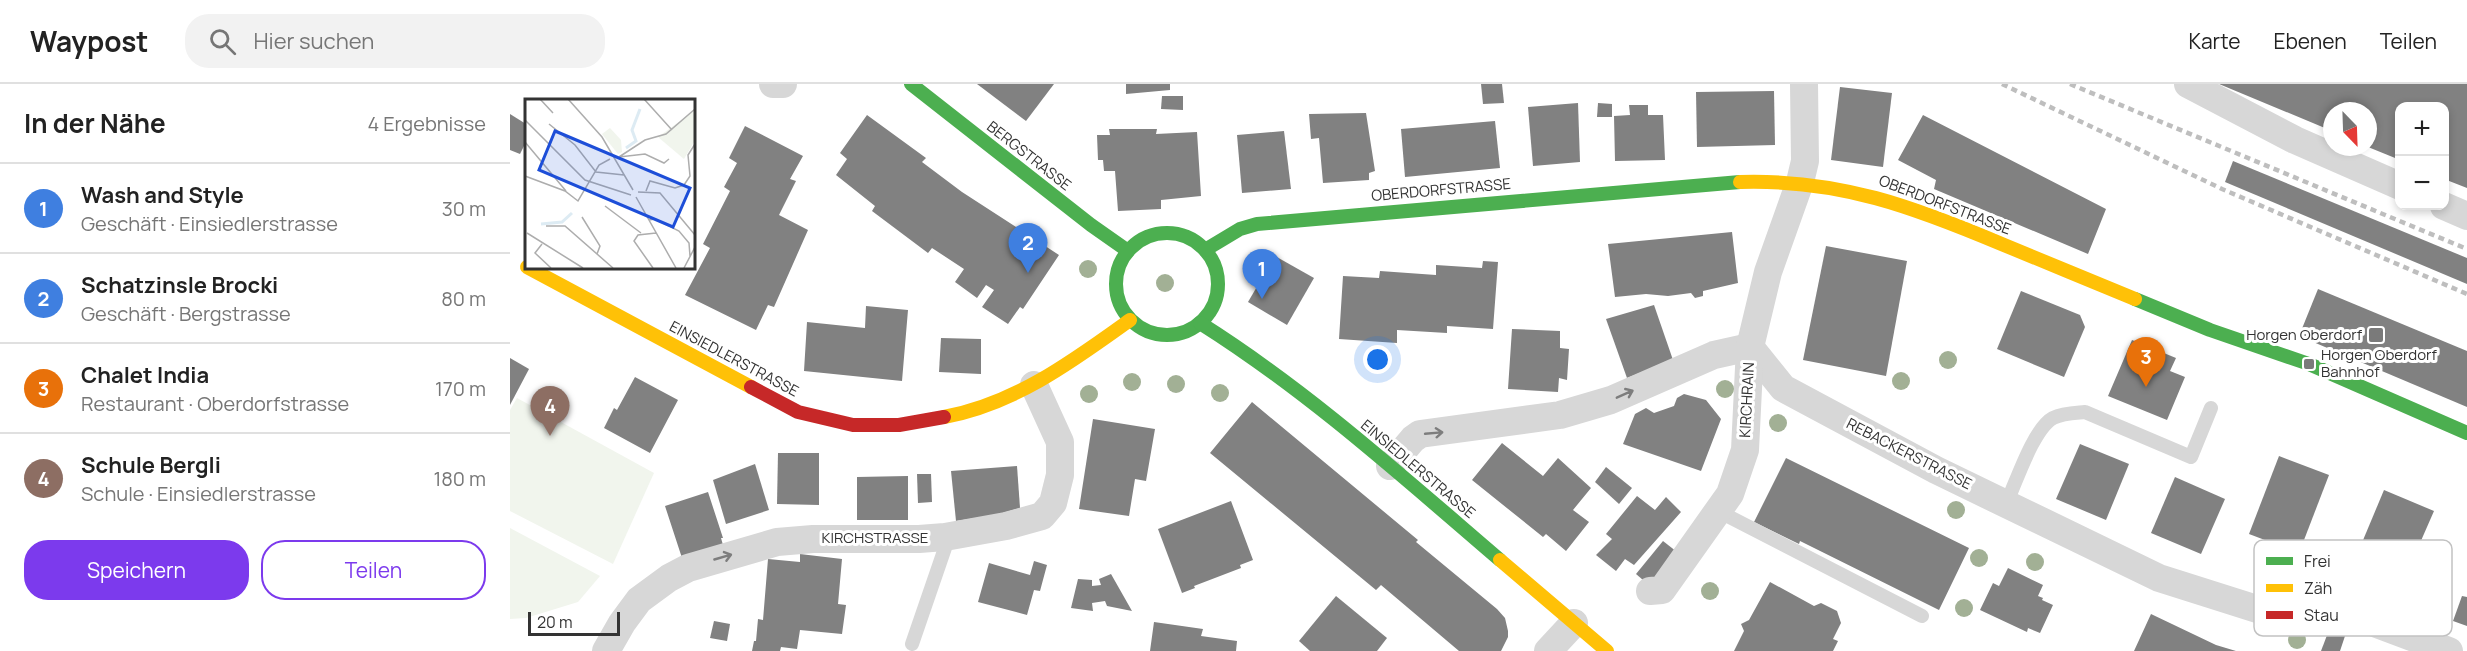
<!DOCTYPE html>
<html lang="de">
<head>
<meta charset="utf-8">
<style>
	body { margin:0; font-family:Manrope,sans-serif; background:#f2f2f2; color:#222 }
	.controls { position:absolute; right:18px; top:18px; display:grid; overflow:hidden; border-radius:12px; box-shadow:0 3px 9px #0003 }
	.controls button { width:54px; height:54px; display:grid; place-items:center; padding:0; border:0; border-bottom:2px solid #e0e0e0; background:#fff; color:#222; font:30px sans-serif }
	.compass { position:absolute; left:1813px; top:18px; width:54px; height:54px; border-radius:50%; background:#fff; box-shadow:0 3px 9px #0003; rotate:157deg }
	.scale { position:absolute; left:18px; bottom:15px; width:92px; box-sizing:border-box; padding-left:6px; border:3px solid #333; border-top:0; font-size:16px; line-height:21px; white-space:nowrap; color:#333; -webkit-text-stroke:4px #fff; paint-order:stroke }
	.you { position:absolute; left:868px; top:276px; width:21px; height:21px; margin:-15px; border:4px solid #fff; border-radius:50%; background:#1a73e8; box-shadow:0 0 0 9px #1a73e833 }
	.badge { display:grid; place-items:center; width:39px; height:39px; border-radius:50%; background:#7c3aed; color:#fff; font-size:20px; font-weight:700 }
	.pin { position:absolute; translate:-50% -50px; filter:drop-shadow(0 2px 3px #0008) }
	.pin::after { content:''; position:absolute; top:32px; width:21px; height:18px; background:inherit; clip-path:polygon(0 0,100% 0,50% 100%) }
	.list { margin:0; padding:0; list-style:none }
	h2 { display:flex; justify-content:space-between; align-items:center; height:78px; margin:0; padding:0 24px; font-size:26px }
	h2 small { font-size:20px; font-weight:400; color:#767676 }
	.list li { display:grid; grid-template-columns:39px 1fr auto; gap:18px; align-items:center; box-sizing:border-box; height:90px; padding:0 24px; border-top:2px solid #e0e0e0 }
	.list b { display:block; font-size:22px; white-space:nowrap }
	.list p { margin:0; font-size:20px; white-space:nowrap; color:#767676 }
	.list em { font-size:20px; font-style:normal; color:#767676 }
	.actions { display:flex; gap:12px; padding:18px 24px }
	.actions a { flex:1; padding:14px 0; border:2px solid #7c3aed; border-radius:24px; text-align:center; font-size:21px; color:#7c3aed }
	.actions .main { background:#7c3aed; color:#fff }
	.icon { flex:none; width:33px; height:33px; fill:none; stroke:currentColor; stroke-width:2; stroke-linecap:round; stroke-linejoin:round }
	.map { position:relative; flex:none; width:1957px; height:567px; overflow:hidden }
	header { display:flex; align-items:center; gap:36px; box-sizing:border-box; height:84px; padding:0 30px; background:#fff; border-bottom:2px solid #e0e0e0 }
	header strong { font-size:28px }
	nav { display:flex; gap:33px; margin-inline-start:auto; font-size:21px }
	.search { width:420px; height:54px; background:#f2f2f2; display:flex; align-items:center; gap:15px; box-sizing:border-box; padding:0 21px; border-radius:24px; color:#767676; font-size:22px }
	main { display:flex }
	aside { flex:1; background:#fff }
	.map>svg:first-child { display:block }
	.green { fill:#f1f5ed }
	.building { fill:#818181 }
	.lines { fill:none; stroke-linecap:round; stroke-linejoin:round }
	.lane { stroke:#d7d7d7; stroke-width:14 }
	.street { stroke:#d7d7d7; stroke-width:28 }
	.fast { stroke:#4caf50; stroke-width:14 }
	.slow { stroke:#ffc107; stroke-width:14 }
	.jam { stroke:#c62828; stroke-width:14 }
	.rail { stroke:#bebebe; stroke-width:4.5; stroke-dasharray:6 4.5; stroke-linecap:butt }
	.tree { fill:#a2b095 }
	.oneway { stroke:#7d7d7d }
	.poi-dot { fill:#7a7a7a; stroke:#fff; stroke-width:2 }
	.labels { text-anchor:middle; stroke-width:6; stroke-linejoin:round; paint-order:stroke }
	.street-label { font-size:15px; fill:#333; stroke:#fff }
	.poi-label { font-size:15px; fill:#333; stroke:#fff; text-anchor:end }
	.inset-river { fill:none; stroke:#ddebf3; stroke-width:3 }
	.inset-road { fill:none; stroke:#adadad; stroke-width:1.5 }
	.view { fill:#1d4ed8; fill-opacity:0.15; stroke:#1d4ed8; stroke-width:3 }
	.inset-edge { fill:none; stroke:#333; stroke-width:3 }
	.key { fill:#fff; stroke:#c2c2c2; stroke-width:1.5 }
	.key-label { font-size:16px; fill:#333 }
</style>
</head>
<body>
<header>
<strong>Waypost</strong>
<div class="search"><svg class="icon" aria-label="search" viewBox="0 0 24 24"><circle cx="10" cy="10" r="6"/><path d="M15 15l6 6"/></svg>Hier suchen</div>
<nav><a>Karte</a><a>Ebenen</a><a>Teilen</a></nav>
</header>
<main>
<aside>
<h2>In der Nähe<small>4 Ergebnisse</small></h2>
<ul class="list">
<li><span class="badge" style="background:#3f7fe0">1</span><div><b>Wash and Style</b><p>Geschäft · Einsiedlerstrasse</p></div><em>30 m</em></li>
<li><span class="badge" style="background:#3f7fe0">2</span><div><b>Schatzinsle Brocki</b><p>Geschäft · Bergstrasse</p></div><em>80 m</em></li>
<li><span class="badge" style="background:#e8710a">3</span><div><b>Chalet India</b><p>Restaurant · Oberdorfstrasse</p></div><em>170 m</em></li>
<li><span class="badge" style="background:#8d6e63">4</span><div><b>Schule Bergli</b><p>Schule · Einsiedlerstrasse</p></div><em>180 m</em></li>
</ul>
<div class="actions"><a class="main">Speichern</a><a>Teilen</a></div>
</aside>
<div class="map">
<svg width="1957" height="567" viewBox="0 0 1957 567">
	<rect width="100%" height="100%" fill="#fff"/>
	<g class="green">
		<polygon points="7,314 144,389 103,480 0,427 0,326"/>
		<polygon points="0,444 90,492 68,518 16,534 0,535"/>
	</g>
	<g class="building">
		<polygon points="467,0 544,0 516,37"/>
		<polygon points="616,0 660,0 660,6 616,10"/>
		<polygon points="971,0 992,0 994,19 973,20"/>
		<polygon points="1709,0 1957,0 1957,104 1934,95 1934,22 1890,22 1890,76 1858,63 1858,27 1822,27 1822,47"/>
		<polygon points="1330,3 1382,9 1373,83 1321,76"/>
		<polygon points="1264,7 1265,61 1187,63 1186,8"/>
		<polygon points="652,12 673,12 673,26 651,25"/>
		<polygon points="1068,19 1070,78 1023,82 1018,23"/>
		<polygon points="1088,19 1102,20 1102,33 1087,33"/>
		<polygon points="1119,21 1138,21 1138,31 1153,31 1155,76 1105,77 1104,32 1120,31"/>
		<polygon points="856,29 865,87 859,89 859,96 813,99 809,54 801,55 799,30"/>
		<polygon points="0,30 16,40 16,58 10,70 0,66"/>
		<polygon points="357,31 416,74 412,78 452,108 549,171 513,225 510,223 498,240 472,223 484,206 476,201 467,214 445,198 454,185 422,164 418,169 362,127 365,122 326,91 337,75 330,69"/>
		<polygon points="1413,31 1596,125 1578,170 1424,105 1426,96 1388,76"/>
		<polygon points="985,37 990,84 895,93 891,45"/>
		<polygon points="235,42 293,72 280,95 286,97 269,131 298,146 264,223 258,221 246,246 175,211 200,164 193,160 220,107 214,103 227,79 219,74"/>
		<polygon points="599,45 647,45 646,50 687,48 691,112 651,116 651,125 608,127 605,87 594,87 593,76 588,76 587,51 600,51"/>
		<polygon points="774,47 781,105 732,109 727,51"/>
		<polygon points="1723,77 1957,174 1957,200 1715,98"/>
		<polygon points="1222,148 1228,199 1193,207 1193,212 1185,214 1181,209 1158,212 1136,210 1105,213 1098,160"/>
		<polygon points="1316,162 1397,177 1376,292 1293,276"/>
		<polygon points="765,172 804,194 777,241 738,218"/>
		<polygon points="973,177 988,178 983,245 937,242 937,249 887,246 887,259 829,255 833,192 869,194 870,187 926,191 926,181 972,184"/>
		<polygon points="1808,205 1957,267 1957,323 1789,252"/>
		<polygon points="1511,207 1570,231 1575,243 1554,293 1487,265"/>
		<polygon points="1144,221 1163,276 1117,294 1096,235"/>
		<polygon points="356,222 398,226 392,297 294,287 297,238 355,244"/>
		<polygon points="1002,245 1050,247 1050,264 1059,265 1057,296 1049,294 1048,308 998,305"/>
		<polygon points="431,254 471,255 471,290 429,288"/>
		<polygon points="1622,256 1666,274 1660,287 1675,293 1657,336 1598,312"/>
		<polygon points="0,274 19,285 0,321"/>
		<polygon points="125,293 168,316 140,369 94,344 104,324 107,326"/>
		<polygon points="1174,310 1196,316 1211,335 1191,387 1113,360 1125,330 1136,324 1144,329 1164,322 1167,314"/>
		<polygon points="742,318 908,456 906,458 987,525 995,534 998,547 998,553 991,567 949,567 871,501 866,506 700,369"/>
		<polygon points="583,335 645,345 636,397 625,395 619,432 569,425"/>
		<polygon points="992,359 1033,392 1048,374 1081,404 1063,426 1079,438 1056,467 1036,450 1033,453 962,396"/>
		<polygon points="1570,360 1619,380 1596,436 1546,415"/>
		<polygon points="268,369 309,369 309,421 267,420"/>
		<polygon points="1769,372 1819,391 1789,469 1739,450"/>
		<polygon points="1276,374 1459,464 1429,526 1290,457 1289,460 1244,438"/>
		<polygon points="245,380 259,426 216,440 203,396"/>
		<polygon points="507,382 510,424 486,431 446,437 441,387"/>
		<polygon points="1096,383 1122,404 1109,420 1085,398"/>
		<polygon points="407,390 421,390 422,418 408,419"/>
		<polygon points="398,392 398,436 347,436 347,393"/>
		<polygon points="1665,393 1715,415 1691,470 1641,449"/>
		<polygon points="1874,406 1924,427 1900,482 1851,461"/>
		<polygon points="198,408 213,454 211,454 213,461 172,474 155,422"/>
		<polygon points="1127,412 1145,426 1156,413 1171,428 1124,481 1115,475 1106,487 1086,471 1102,455 1096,450"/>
		<polygon points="721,417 743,476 730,481 731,484 684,502 685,504 672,509 648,445"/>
		<polygon points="1153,457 1167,468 1140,502 1126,490"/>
		<polygon points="290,470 332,475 328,520 336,521 332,550 290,546 287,565 271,563 270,567 242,567 244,557 246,557 248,535 253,536 258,475 290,478"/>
		<polygon points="524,477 537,481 530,507 524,506 517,531 468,518 479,479 520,491"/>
		<polygon points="1498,484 1533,501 1528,512 1533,514 1532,516 1543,521 1530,549 1518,544 1517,548 1470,526 1483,499 1489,502"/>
		<polygon points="601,490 622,527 597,522 595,517 582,519 583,527 561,524 568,495 582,496 582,502 591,501 589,495"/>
		<polygon points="1260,498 1304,522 1311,519 1327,527 1331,539 1323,555 1328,557 1323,567 1224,567 1234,547 1231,540 1239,536"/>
		<polygon points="826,512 877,554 867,567 800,567 789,557"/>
		<polygon points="1952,512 1957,513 1957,542 1943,537"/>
		<polygon points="1641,530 1706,561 1726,567 1624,567"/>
		<polygon points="204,537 220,540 217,557 200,554"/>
		<polygon points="644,538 693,545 691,552 727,557 726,567 640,567"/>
		<polygon points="1819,546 1835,552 1830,567 1811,567"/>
	</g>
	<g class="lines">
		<g class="lane">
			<path d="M1496,420C1506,399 1523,345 1543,334C1553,329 1564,329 1575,328L1681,373L1701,324"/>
			<polyline points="1208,427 1412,532"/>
			<polyline points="402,560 435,464 435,453"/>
		</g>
		<g class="street">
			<polyline points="263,0 273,0"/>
			<polyline points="1678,0 1785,56 1890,102"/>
			<polyline points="1934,122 1957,132"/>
			<polyline points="880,382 903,355 910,350 1050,331 1101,316 1204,271 1240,263 1273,304 1426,386 1649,494 1769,532 1824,524 1939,567"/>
			<polyline points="1140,507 1152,506 1220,410 1235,366 1240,263 1258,188 1290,98 1295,77 1294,0"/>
			<polyline points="96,567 112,539 129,516 159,494 178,484 267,458 303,455 409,455 435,453 496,442 532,432 543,419 550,391 550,358 524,301"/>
			<polyline points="1038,567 1064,539"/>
		</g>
		<g class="fast">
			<polyline points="401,0 581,141 618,167"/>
			<circle cx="657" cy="200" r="51"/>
			<polyline points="695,166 730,145 747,140 1230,98"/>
			<polyline points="1625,215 1700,246 1799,280 1957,349"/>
			<path d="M690,239C798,307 893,393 990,476"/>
		</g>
		<g class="slow">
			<path d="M1230,98C1330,95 1404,123 1494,161C1538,179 1581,197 1625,215"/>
			<polyline points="17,183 241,303"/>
			<path d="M434,333C505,320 563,277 620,236"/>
			<polyline points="990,476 1097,567"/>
		</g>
		<polyline class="jam" points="241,303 288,328 343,341 389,341 434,333"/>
		<g class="rail">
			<polyline points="1492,0 1712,105 1957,210"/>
			<polyline points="1560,0 1957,165"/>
		</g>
	</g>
	<g class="tree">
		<circle cx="578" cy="185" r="9"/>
		<circle cx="655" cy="199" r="9"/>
		<circle cx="1438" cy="276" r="9"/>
		<circle cx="1391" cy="297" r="9"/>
		<circle cx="622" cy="298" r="9"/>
		<circle cx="666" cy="300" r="9"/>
		<circle cx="1215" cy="305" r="9"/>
		<circle cx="710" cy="309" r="9"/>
		<circle cx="579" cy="310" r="9"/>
		<circle cx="1268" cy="339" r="9"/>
		<circle cx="1446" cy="426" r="9"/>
		<circle cx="1469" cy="474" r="9"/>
		<circle cx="1525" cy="478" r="9"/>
		<circle cx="1200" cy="507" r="9"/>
		<circle cx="1454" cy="524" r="9"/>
		<circle cx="1787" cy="556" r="9"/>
	</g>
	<defs><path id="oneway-shaft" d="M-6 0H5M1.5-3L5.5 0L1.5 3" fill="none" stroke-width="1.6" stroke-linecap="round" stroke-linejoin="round" transform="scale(1.5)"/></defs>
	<g class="oneway">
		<use href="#oneway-shaft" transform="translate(1115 310) rotate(-24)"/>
		<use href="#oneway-shaft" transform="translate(924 349) rotate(-5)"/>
		<use href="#oneway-shaft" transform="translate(213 473) rotate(-16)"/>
	</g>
	<g class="poi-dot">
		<rect x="1858" y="243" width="16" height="16" rx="3"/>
		<rect x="1793" y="274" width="12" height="12" rx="3"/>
	</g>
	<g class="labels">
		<g class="street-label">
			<text transform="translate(519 72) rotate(38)" y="5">BERGSTRASSE</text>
			<text transform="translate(931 106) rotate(-5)" y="5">OBERDORFSTRASSE</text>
			<text transform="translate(1435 121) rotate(21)" y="5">OBERDORFSTRASSE</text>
			<text transform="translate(224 275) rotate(28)" y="5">EINSIEDLERSTRASSE</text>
			<text transform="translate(1237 316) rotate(-87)" y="5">KIRCHRAIN</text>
			<text transform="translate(1399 370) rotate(27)" y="5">REBACKERSTRASSE</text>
			<text transform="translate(908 385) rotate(40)" y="5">EINSIEDLERSTRASSE</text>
			<text x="365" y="459">KIRCHSTRASSE</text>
		</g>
		<g class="poi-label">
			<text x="1852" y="256">Horgen Oberdorf</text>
			<text x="1811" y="276" text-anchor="start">Horgen Oberdorf<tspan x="1811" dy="17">Bahnhof</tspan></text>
		</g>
	</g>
	<g transform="translate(15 15)">
		<rect width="170" height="170" fill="#fff"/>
		<path d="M169,12V43L159,60L133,38ZM85,29L96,41L97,53L93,55L77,35Z" fill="#f1f5ed"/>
		<path class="inset-river" d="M101,49L111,42L107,31L115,10M16,125L37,123L47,114"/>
		<path class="inset-road" d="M15,0L28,14M43,0L77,38L108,91M119,0L147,31M0,21L60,81L106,96M24,25L50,46L71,73L99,76M0,43L41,92M94,58L120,41L141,35L170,10M94,58L120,55L139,64L144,60M0,77L40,92L53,102L74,66L85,60M121,92L125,82L150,89L159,86L165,77L163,56L170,45M113,93L135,94L170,136M111,98L151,169M80,107L116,134M57,118L75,147L72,155M124,121L130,120L154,132L164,144L165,157M21,127H40L88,169M2,134L58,169M17,145L10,154L26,169M128,169L109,142L113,136L131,134M159,169L170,148"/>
		<path class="view" d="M30,32L165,89L148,128L14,71Z"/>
		<rect width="170" height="170" class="inset-edge"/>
	</g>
	<rect x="1744" y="456" width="198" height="96" rx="9" class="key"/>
	<rect x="1756" y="473" width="27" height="8" fill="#4caf50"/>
	<rect x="1756" y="500" width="27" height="8" fill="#ffc107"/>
	<rect x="1756" y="527" width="27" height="8" fill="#c62828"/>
	<g class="key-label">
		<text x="1794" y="483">Frei</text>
		<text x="1794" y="510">Zäh</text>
		<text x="1794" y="537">Stau</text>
	</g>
</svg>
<div class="controls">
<button>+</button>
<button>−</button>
</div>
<svg class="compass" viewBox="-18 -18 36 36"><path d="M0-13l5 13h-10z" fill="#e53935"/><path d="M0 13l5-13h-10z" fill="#767676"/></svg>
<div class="scale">20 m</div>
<div class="you"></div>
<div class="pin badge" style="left:752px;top:215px;background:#3f7fe0">1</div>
<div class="pin badge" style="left:518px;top:189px;background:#3f7fe0">2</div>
<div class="pin badge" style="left:1636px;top:303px;background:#e8710a">3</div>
<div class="pin badge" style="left:40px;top:352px;background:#8d6e63">4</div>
</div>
</main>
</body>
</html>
